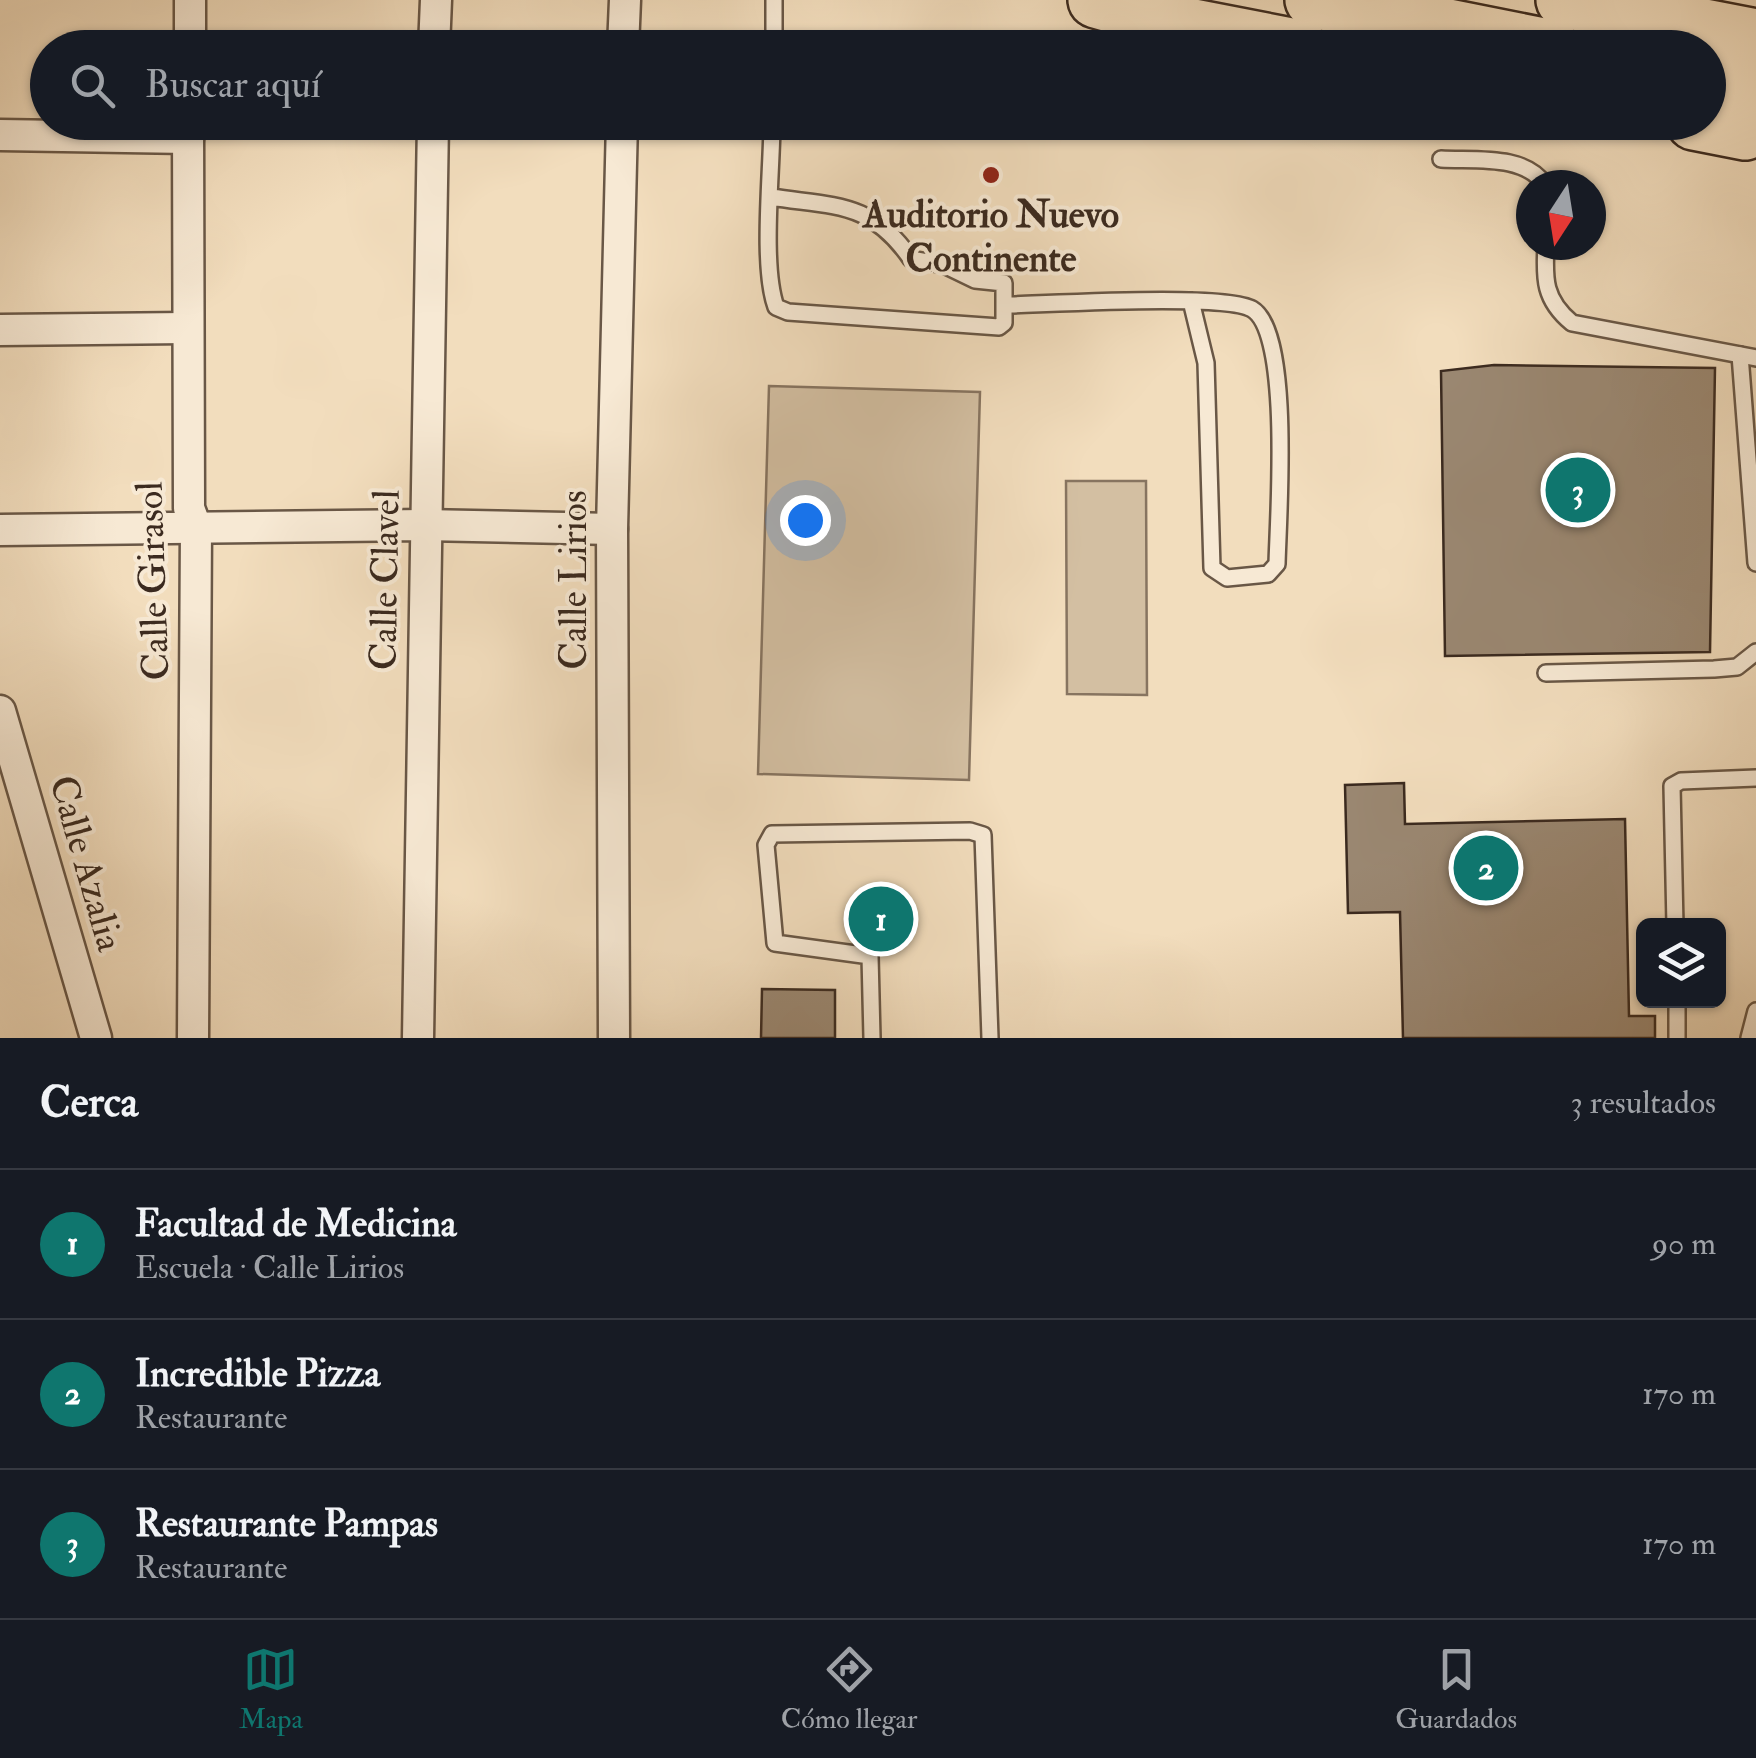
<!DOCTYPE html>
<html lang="es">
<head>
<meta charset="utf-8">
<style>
	body { margin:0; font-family:"IM FELL Double Pica",serif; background:#242831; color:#f1f3f6 }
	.controls { position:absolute; right:30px; bottom:30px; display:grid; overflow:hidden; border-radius:15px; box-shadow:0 2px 8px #0004 }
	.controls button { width:90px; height:90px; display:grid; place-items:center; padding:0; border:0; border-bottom:2px solid #363941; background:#171b24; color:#f1f3f6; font:50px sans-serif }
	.compass { position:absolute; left:1516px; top:170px; width:90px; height:90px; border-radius:50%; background:#171b24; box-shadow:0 2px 8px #0004; rotate:192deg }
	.you { position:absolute; left:805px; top:520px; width:35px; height:35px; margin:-25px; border:8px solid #fff; border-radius:50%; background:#1a73e8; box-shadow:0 0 0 15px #1a73e833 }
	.badge { display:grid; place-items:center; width:65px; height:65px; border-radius:50%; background:#0f766e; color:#fff; font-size:32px; font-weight:700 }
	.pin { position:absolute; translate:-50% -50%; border:5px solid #fff; box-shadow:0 2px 10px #0006 }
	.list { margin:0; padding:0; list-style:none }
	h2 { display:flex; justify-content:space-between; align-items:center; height:130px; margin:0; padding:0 40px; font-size:42px }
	h2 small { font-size:32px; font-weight:400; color:#9ea1a6 }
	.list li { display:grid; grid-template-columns:65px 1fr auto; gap:30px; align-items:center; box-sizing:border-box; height:150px; padding:0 40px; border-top:2px solid #363941 }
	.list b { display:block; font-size:38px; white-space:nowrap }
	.list p { margin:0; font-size:32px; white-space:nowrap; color:#9ea1a6 }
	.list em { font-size:32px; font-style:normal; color:#9ea1a6 }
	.icon { flex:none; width:55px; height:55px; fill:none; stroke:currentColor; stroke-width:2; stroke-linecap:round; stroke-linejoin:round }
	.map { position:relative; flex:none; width:1756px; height:1038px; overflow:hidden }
	.search { position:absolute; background:#171b24; box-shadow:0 2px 8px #0004; left:30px; right:30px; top:30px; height:110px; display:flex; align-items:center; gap:25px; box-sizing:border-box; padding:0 35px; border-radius:55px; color:#9ea1a6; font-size:38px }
	.sheet { height:580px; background:#171b24 }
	nav { display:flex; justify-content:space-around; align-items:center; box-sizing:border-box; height:140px; border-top:2px solid #363941; background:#171b24; font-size:28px; color:#9ea1a6 }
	nav a { display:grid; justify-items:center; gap:5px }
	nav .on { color:#0f766e }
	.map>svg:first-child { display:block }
	.grass { fill:#d3bfa2; stroke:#877460; stroke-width:2.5 }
	.building { fill:#9a8771; stroke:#3b2a1f; stroke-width:2.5 }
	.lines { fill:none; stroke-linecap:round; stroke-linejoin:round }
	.lane-casing { stroke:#695746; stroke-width:20 }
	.street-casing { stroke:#695746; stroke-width:35 }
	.highway-casing { stroke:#3b2a1f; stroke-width:60 }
	.lane { stroke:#f7e9d4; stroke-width:15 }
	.street { stroke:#f7e9d4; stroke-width:30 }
	.highway { stroke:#f2ddbd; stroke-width:55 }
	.poi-dot { fill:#8f2418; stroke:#f7e9d4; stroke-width:4 }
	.labels { text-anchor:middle; stroke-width:8; stroke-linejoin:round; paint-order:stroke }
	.poi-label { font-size:38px; font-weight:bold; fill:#3b2a1f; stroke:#f7e9d4 }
	.street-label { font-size:38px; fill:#3b2a1f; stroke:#f7e9d4 }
</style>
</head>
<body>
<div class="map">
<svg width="1756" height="1038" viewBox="0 0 1756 1038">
	<rect width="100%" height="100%" fill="#f2ddbd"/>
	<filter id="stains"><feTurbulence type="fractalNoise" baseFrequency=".002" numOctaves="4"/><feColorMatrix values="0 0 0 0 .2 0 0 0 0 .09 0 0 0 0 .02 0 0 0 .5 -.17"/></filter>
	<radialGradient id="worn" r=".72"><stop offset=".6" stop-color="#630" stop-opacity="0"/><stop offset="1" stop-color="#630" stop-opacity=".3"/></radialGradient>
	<g class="grass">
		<polygon points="769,386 980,392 969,780 758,774"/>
		<polygon points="1066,481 1146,481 1147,695 1067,694"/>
	</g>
	<g class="building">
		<polygon points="1494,365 1715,368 1710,652 1445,656 1441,371"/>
		<polygon points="1404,783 1405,824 1625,819 1629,1016 1655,1016 1655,1038 1403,1038 1400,912 1348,913 1345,785"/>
		<polygon points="762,989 835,990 835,1038 761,1038"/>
	</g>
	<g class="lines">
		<g class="lane-casing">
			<g id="lane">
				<polyline points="774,48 774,0"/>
				<path d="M1441,159C1475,161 1525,154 1545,185"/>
				<path d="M771,197C835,207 871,201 911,259L944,265L975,280L1004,283V323L999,327L788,312L776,307C761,265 772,170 772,122"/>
				<path d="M1546,245C1544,279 1544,300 1572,323L1756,358"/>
				<path d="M1007,305C1049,304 1225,293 1252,309C1292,332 1278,519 1277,564L1268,574L1227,578L1212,568L1206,363L1191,301"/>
				<polyline points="1740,355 1756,563"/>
				<polyline points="1546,673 1714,669 1737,667 1756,652"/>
				<polyline points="1675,926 1672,786 1681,781 1756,778"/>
				<polyline points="1677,1001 1677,1038"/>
				<polyline points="872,1038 870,956 775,943 766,845 772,834 970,831 983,835 990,1038"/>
				<polyline points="1749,1038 1756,1011"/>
			</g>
		</g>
		<g class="street-casing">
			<g id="street">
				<polyline points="190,0 190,48"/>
				<polyline points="434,48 436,0"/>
				<polyline points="623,48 625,0"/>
				<polyline points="188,122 189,508 196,527 193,1038"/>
				<polyline points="0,135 188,138"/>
				<polyline points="0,330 186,328"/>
				<polyline points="0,530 424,525 612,529"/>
				<polyline points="0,711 96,1038"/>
				<polyline points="418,1038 433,122"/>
				<polyline points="614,1038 612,529 622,122"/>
			</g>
		</g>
		<g class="highway-casing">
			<g id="highway">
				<polyline points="1096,0 1188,26 1301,48"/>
				<polyline points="1313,0 1553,48"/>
				<polyline points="1564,0 1756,37"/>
				<polyline points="1708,78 1756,88"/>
				<polyline points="1694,122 1745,132"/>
			</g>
		</g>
		<use href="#lane" class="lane"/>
		<use href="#street" class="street"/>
		<use href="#highway" class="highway"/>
	</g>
	<circle class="poi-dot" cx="991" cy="175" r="10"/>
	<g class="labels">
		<g class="poi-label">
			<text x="991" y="227">Auditorio Nuevo<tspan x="991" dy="44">Continente</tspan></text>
		</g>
		<g class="street-label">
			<text transform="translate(384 580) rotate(-89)" y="13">Calle Clavel</text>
			<text transform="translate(573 580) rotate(-90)" y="13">Calle Lirios</text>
			<text transform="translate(152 581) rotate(-92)" y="13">Calle Girasol</text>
			<text transform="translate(87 863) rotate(74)" y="13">Calle Azalia</text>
		</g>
	</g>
	<rect width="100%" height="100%" filter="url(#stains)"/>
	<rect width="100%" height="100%" fill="url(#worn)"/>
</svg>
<div class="controls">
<button><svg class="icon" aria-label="layers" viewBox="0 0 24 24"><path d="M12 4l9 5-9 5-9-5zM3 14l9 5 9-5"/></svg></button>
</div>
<svg class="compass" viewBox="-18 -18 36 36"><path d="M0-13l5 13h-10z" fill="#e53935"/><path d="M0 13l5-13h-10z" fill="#9ea1a6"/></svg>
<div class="you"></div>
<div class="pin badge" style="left:881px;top:919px">1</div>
<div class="pin badge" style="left:1486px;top:868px">2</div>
<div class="pin badge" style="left:1578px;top:490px">3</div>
<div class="search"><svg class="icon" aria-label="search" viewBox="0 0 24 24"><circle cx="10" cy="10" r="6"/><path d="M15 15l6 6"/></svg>Buscar aquí</div>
</div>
<section class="sheet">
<h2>Cerca<small>3 resultados</small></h2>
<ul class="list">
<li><span class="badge">1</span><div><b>Facultad de Medicina</b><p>Escuela · Calle Lirios</p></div><em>90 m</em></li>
<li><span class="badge">2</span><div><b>Incredible Pizza</b><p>Restaurante</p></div><em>170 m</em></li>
<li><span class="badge">3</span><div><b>Restaurante Pampas</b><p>Restaurante</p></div><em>170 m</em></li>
</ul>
</section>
<nav>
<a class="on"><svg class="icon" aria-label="map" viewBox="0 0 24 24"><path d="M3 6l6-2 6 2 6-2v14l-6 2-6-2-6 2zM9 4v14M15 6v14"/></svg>Mapa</a>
<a><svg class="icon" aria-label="directions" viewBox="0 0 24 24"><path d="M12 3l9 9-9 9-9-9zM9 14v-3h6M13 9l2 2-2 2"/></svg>Cómo llegar</a>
<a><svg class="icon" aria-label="saved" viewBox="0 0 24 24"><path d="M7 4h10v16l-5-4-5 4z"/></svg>Guardados</a>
</nav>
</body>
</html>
